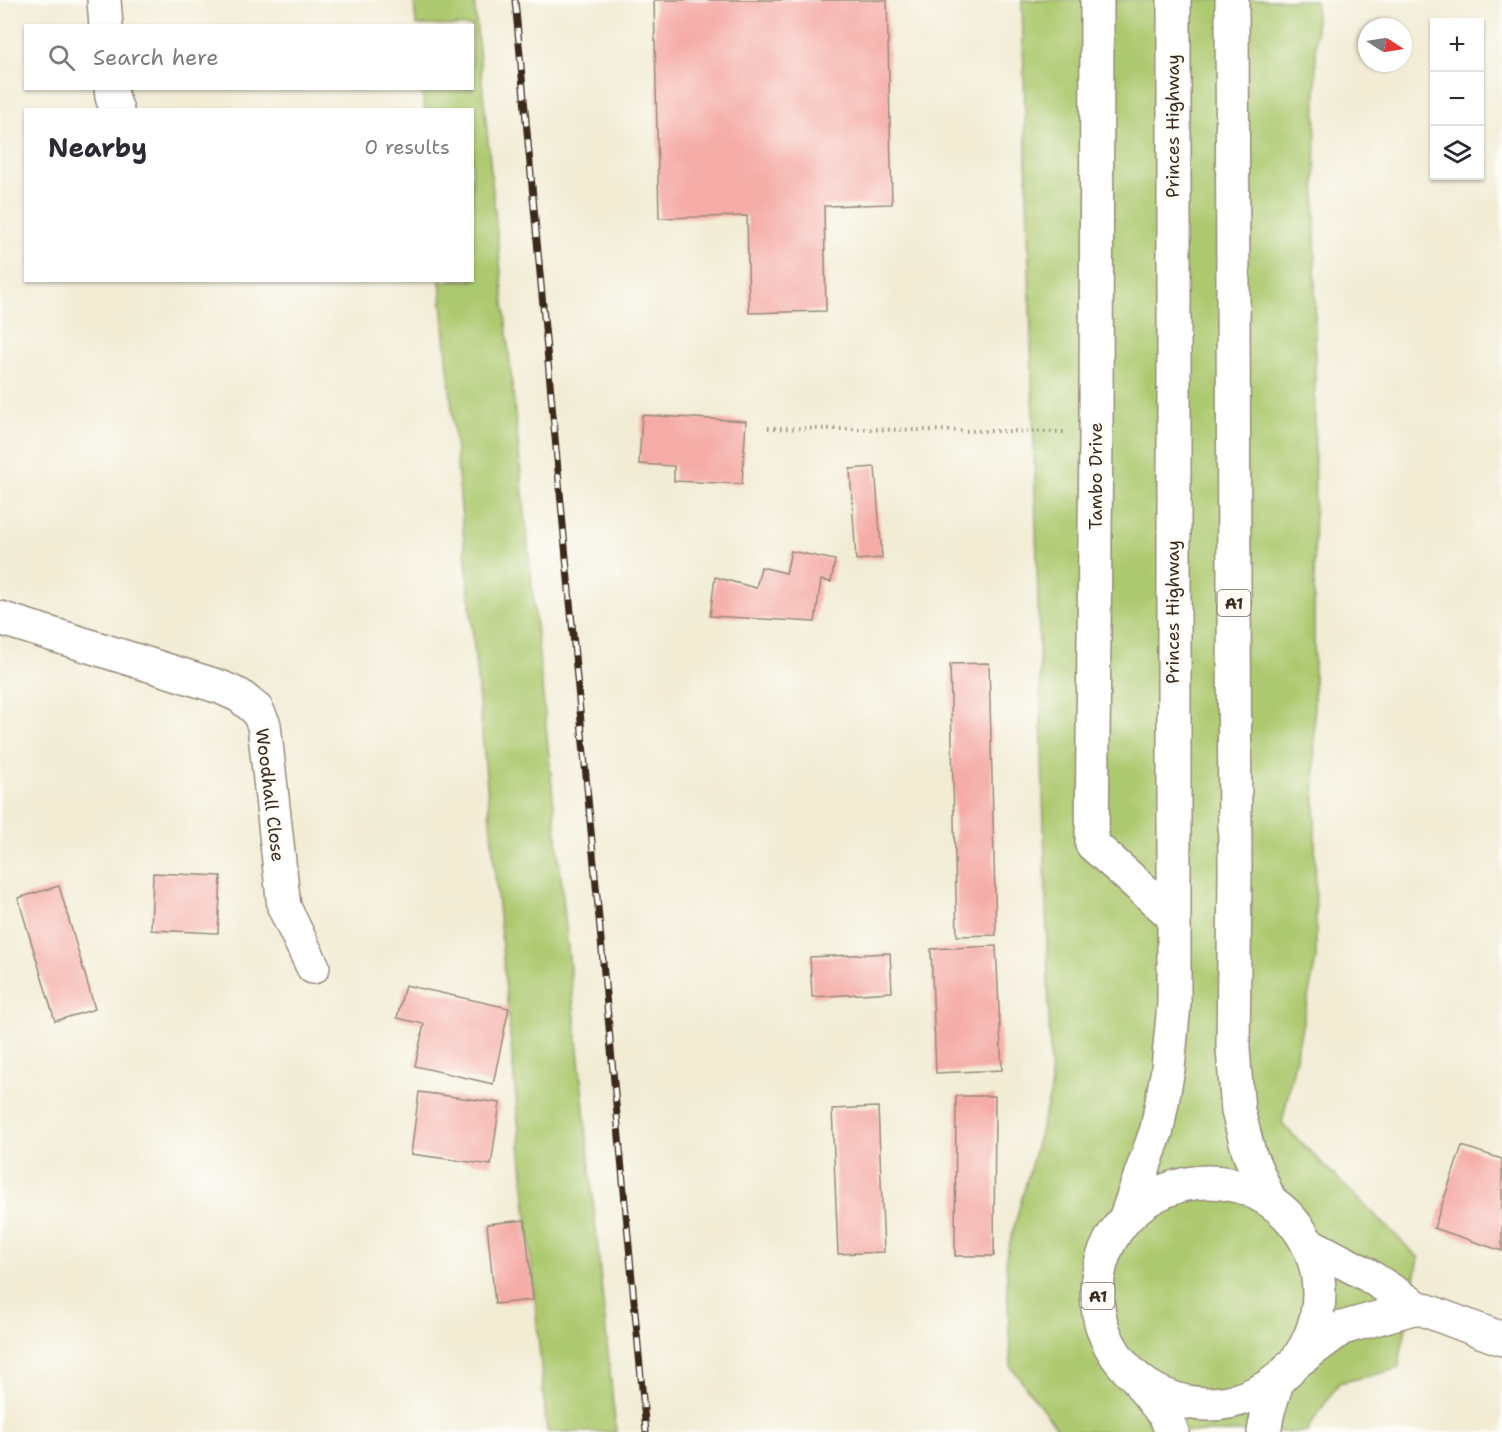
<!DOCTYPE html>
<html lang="en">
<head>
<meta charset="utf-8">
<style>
	body { margin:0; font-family:"Shantell Sans",sans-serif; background:#f2f2f3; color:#2b2b33 }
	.controls { position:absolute; right:18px; top:18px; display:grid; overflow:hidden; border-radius:0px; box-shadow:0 2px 4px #0004 }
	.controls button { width:54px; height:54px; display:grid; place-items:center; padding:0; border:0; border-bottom:2px solid #e1e1e2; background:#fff; color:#2b2b33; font:30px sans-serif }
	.compass { position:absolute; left:1358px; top:18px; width:54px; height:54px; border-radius:50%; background:#fff; box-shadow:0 2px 4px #0004; rotate:102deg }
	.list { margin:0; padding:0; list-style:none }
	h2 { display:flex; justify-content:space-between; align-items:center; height:78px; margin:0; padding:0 24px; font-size:26px }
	h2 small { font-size:20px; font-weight:400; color:#7c7c81 }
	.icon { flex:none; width:33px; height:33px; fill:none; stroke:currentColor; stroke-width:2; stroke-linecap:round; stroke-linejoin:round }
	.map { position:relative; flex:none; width:1502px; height:1432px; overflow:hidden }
	.search { position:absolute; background:#fff; box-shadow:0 2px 4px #0004; left:24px; top:24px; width:450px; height:66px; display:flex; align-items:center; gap:15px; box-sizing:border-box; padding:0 21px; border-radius:0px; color:#7c7c81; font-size:22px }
	.panel { position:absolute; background:#fff; box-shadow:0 2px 4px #0004; left:24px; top:108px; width:450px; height:174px; border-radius:0px }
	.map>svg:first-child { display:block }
	.green { fill:#adc96f; stroke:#747a46; stroke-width:1.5 }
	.building { fill:#f5aba6 }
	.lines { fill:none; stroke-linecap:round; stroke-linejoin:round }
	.minor-casing { stroke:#968b7a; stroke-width:36 }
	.highway-casing { stroke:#968b7a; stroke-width:36 }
	.path { stroke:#968b7a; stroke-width:4; stroke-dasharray:1.5 4.5; stroke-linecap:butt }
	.minor { stroke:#fff; stroke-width:33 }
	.highway { stroke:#fff; stroke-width:33 }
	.rail-casing { stroke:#3b2a1e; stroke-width:7 }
	.rail { stroke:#fdfcf7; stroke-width:4.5; stroke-dasharray:14; stroke-linecap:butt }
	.labels { text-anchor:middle; stroke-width:6; stroke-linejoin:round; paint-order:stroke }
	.shield { fill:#fdfcf7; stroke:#75695f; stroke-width:1.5 }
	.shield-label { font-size:16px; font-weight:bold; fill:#3b2a1e }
	.street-label { font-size:18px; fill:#3b2a1e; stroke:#fdfcf7 }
</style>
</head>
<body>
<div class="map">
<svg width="1502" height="1432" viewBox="0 0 1502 1432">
	<rect width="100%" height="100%" fill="#fdfcf7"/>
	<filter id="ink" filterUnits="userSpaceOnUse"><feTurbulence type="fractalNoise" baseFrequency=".0167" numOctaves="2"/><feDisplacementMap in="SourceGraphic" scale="12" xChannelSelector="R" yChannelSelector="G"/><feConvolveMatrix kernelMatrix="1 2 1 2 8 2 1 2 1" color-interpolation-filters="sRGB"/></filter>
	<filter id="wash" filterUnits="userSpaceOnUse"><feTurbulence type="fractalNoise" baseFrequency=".008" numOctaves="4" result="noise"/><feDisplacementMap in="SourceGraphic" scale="24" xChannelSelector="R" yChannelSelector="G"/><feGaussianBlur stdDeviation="1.35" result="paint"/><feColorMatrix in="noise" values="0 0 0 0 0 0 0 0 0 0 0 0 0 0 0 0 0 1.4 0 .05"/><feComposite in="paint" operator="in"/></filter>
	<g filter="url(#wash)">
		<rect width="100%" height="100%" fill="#f2ecd5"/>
		<g class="green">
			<polygon points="414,0 474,0 616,1432 547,1432 440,281 472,280 472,110 424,109 422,89 472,88 472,26 416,25"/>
			<polygon points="1022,0 1316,0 1314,676 1316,959 1282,1124 1419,1258 1398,1369 1339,1383 1310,1425 1308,1432 1060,1432 1011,1367 1006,1257 1051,1091"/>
		</g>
		<g id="blocks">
			<g class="building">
				<polygon points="654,0 887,0 892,204 824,206 826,311 749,313 747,216 659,218"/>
				<polygon points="642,415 746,421 742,484 674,481 674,466 639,464"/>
				<polygon points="875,467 882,558 856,560 850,469"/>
				<polygon points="791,551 835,560 831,582 821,580 815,622 710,616 715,577 756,588 761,567 786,573"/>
				<polygon points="989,663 996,935 957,936 950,664"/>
				<polygon points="153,873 221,876 218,933 151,930"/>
				<polygon points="59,886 95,1009 55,1021 18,898"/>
				<polygon points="996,946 1002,1070 936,1073 931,949"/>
				<polygon points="890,953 892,992 812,997 810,957"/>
				<polygon points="405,985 509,1008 493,1084 415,1066 424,1024 397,1018"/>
				<polygon points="419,1092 500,1103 491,1165 411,1154"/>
				<polygon points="956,1096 995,1096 994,1256 955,1256"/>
				<polygon points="878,1107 884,1252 838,1254 832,1109"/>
				<polygon points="1462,1146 1502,1159 1502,1251 1434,1228"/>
				<polygon points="525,1220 533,1300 495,1304 487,1224"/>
			</g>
		</g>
	</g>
	<g filter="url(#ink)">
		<use href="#blocks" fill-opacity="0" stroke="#968b7a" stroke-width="1.5"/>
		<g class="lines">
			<g class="minor-casing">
				<g id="minor">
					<polyline points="104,0 106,26"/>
					<polyline points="1097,0 1096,433 1092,844 1173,916"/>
					<polyline points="111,88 112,97 117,110"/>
					<polyline points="0,618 220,687 240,696 257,710 264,725 284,907 313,967"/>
					<polyline points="1309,1244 1366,1274 1417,1307 1502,1339"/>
					<polyline points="1291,1366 1342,1328 1417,1307"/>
				</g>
			</g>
			<g class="highway-casing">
				<g id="highway">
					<polyline points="1232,0 1235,873 1233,1049 1238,1111 1249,1153 1269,1199"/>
					<circle cx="1208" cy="1293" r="111"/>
					<polyline points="1126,1217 1157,1129 1168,1069 1174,1003 1174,0"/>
					<polyline points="1141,1385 1166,1417 1172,1432"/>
					<polyline points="1264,1432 1268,1411 1278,1379"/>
				</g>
			</g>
			<polyline class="path" points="768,428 1067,432"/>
			<use href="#minor" class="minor"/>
			<use href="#highway" class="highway"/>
			<g class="rail-casing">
				<polyline id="rail" points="515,0 646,1432"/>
			</g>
			<use href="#rail" class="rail"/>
		</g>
	</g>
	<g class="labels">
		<g class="shield">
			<rect x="1217.5" y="590" width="33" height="26" rx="4.5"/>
			<rect x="1081.5" y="1283" width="33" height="26" rx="4.5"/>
		</g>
		<g class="shield-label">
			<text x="1234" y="609">A1</text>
			<text x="1098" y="1302">A1</text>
		</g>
		<g class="street-label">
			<text transform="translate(1173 126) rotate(-90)" y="6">Princes Highway</text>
			<text transform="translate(1096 476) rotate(-90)" y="6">Tambo Drive</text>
			<text transform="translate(1173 612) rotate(-90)" y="6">Princes Highway</text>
			<text transform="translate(270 795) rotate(83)" y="6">Woodhall Close</text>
		</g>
	</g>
</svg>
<div class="controls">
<button>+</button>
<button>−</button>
<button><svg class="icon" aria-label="layers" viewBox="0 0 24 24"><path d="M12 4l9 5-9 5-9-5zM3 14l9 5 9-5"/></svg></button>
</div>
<svg class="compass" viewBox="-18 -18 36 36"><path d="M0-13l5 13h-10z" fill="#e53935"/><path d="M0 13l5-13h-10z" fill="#7c7c81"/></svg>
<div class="search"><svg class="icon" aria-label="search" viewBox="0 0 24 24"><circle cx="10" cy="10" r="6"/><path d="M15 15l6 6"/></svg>Search here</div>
<section class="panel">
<h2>Nearby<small>0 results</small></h2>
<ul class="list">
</ul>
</section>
</div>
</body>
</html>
